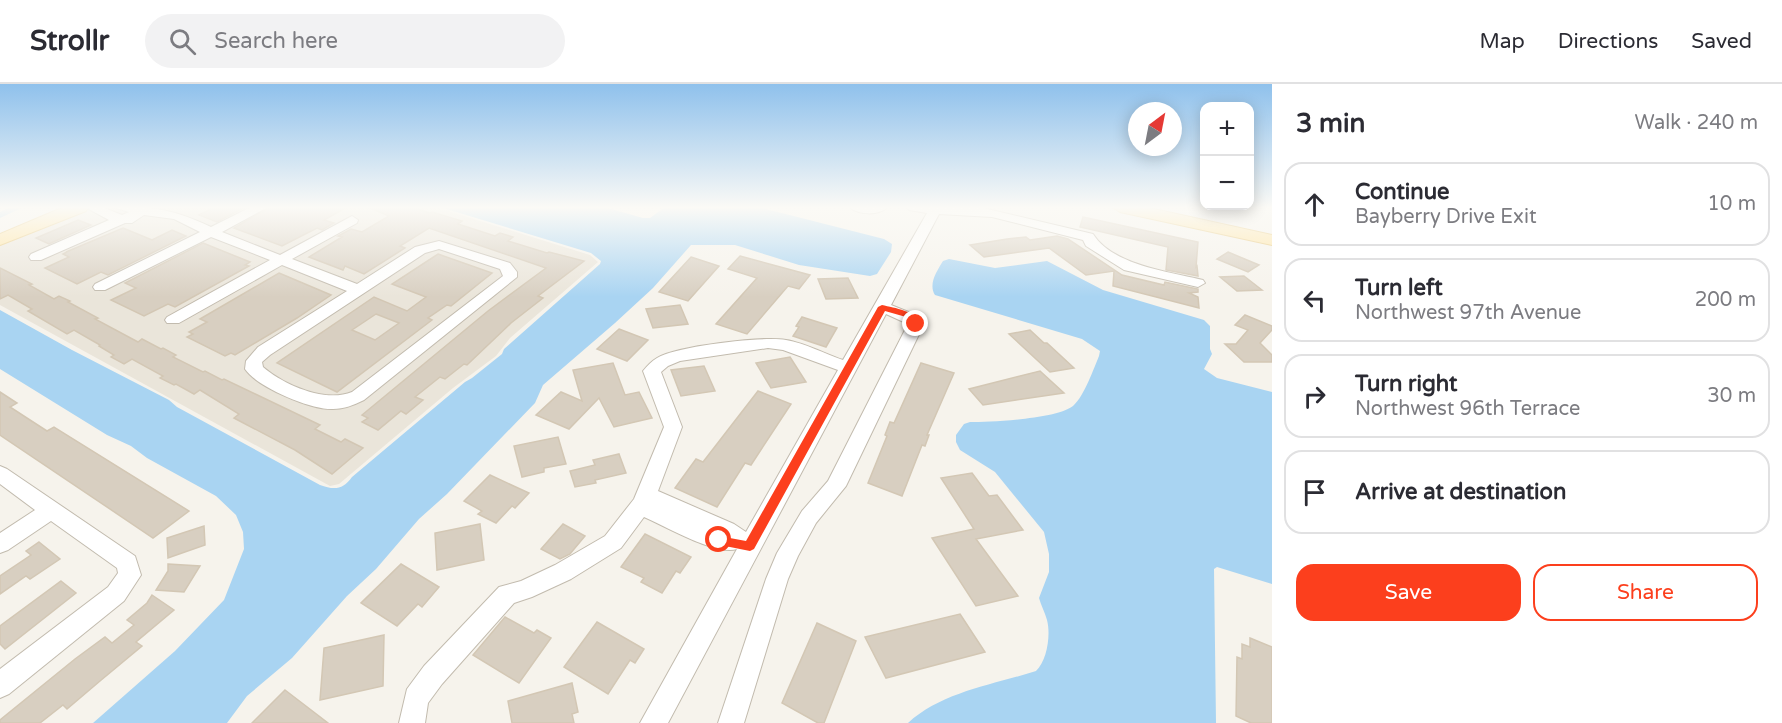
<!DOCTYPE html>
<html lang="en">
<head>
<meta charset="utf-8">
<style>
	body { margin:0; font-family:"Varela Round",sans-serif; background:#f2f2f3; color:#2b2b33 }
	.controls { position:absolute; right:18px; top:18px; display:grid; overflow:hidden; border-radius:12px; box-shadow:0 3px 15px #0003 }
	.controls button { width:54px; height:54px; display:grid; place-items:center; padding:0; border:0; border-bottom:2px solid #e1e1e2; background:#fff; color:#2b2b33; font:30px sans-serif }
	.compass { position:absolute; left:1128px; top:18px; width:54px; height:54px; border-radius:50%; background:#fff; box-shadow:0 3px 15px #0003; rotate:32deg }
	.stop { position:absolute; width:18px; height:18px; margin:-14px; border:4px solid #fc3f1d; border-radius:50%; background:#fff }
	.stop.end { background:#fc3f1d; border-color:#fff; box-shadow:0 2px 6px #0008 }
	.list { margin:0; padding:0; list-style:none }
	h2 { display:flex; justify-content:space-between; align-items:center; height:78px; margin:0; padding:0 24px; font-size:26px }
	h2 small { font-size:20px; font-weight:400; color:#7c7c81 }
	.list li { display:grid; grid-template-columns:39px 1fr auto; gap:18px; align-items:center; box-sizing:border-box; height:84px; margin:0 12px 12px; padding:0 12px; border:2px solid #e1e1e2; border-radius:18px }
	.list b { display:block; font-size:22px; white-space:nowrap }
	.list p { margin:0; font-size:20px; white-space:nowrap; color:#7c7c81 }
	.list em { font-size:20px; font-style:normal; color:#7c7c81 }
	.actions { display:flex; gap:12px; padding:18px 24px }
	.actions a { flex:1; padding:14px 0; border:2px solid #fc3f1d; border-radius:18px; text-align:center; font-size:21px; color:#fc3f1d }
	.actions .main { background:#fc3f1d; color:#fff }
	.icon { flex:none; width:33px; height:33px; fill:none; stroke:currentColor; stroke-width:2; stroke-linecap:round; stroke-linejoin:round }
	.map { position:relative; flex:none; width:1272px; height:639px; overflow:hidden }
	header { display:flex; align-items:center; gap:36px; box-sizing:border-box; height:84px; padding:0 30px; background:#fff; border-bottom:2px solid #e1e1e2 }
	header strong { font-size:28px }
	nav { display:flex; gap:33px; margin-inline-start:auto; font-size:21px }
	.search { width:420px; height:54px; background:#f2f2f3; display:flex; align-items:center; gap:15px; box-sizing:border-box; padding:0 21px; border-radius:33px; color:#7c7c81; font-size:22px }
	main { display:flex }
	aside { flex:1; background:#fff }
	.map>svg:first-child { display:block }
	.residential { fill:#eae5da }
	.water { fill:#a9d4f2 }
	.lines { fill:none; stroke-linecap:round; stroke-linejoin:round }
	.canal { fill:#a9d4f2; fill-rule:evenodd }
	.building { fill:#d8cfc1; stroke:#d3c7b4; stroke-width:1.5; fill-rule:evenodd }
	.minor-casing { stroke:#c2bbae; stroke-width:2 }
	.major-casing { stroke:#e6c16a; stroke-width:2 }
	.minor { fill:#fff; fill-rule:evenodd }
	.major { fill:#ffe39c; fill-rule:evenodd }
	.route { fill:#fc3f1d }
</style>
</head>
<body>
<header>
<strong>Strollr</strong>
<div class="search"><svg class="icon" aria-label="search" viewBox="0 0 24 24"><circle cx="10" cy="10" r="6"/><path d="M15 15l6 6"/></svg>Search here</div>
<nav><a>Map</a><a>Directions</a><a>Saved</a></nav>
</header>
<main>
<div class="map">
<svg width="1272" height="639" viewBox="0 0 1272 639">
	<rect width="100%" height="100%" fill="#f6f3ec"/>
	<polygon class="residential" points="79,123 435,123 590,171 598,178 510,254 496,272 453,304 339,400 330,402 0,221 0,156"/>
	<g class="water">
		<path d="M440,123H604L643,134H650L665,123H758L884,155L892,160L891,168L877,190L870,192L799,181L735,161H691L653,204L615,239L543,301L535,319L447,410L419,435L376,485L347,512L292,574L247,612L227,639H93L175,567L224,516L244,465L243,448L236,431L216,412L147,374L131,362L107,351L0,285V226L72,266L169,316L177,323L320,401C334,406 343,406 352,393L465,298L472,294L502,270L504,265L600,180L601,177L591,169Z"/>
		<path d="M949,175L995,184L1047,177L1103,206L1204,236L1210,242V265L1212,270L1204,285L1217,294L1272,308V500L1217,483L1214,485L1216,639H908C942,608 992,601 1036,587C1047,577 1051,551 1047,536C1045,529 1041,521 1039,514L1049,488V470L1044,448L995,388L960,366L956,358V351L964,340L970,338C991,338 1060,335 1074,321C1084,312 1094,284 1099,272L1100,267L1082,255L935,211C928,200 937,187 943,177Z"/>
	</g>
	<g class="lines">
		<polygon class="canal" points="10,123 24,123 0,134 0,128"/>
	</g>
	<g class="building">
		<polygon points="215,123 245,123 217,138 199,131"/>
		<polygon points="270,123 347,123 324,136 334,139 322,146 317,144 282,162 234,144"/>
		<polygon points="368,123 411,123 430,129 432,128 462,137 458,140 495,152 500,149 513,153 508,157 547,169 549,168 584,177 538,212 543,214 511,239 467,281 464,280 445,295 440,293 415,313 423,316 406,330 401,327 378,346 362,338 368,334 362,331 488,227 546,184 429,144 400,162 405,164 364,190 345,182 343,186 309,173 342,153 338,152 351,145 362,148 389,132"/>
		<polygon points="1083,133 1198,158 1196,183 1197,182 1198,192 1166,186 1168,163 1080,143"/>
		<polygon points="78,136 91,141 49,160 36,154"/>
		<polygon points="123,144 152,156 172,146 186,152 108,191 101,188 77,200 45,184 69,173 63,170 67,168 66,168"/>
		<polygon points="1057,152 1068,155 1122,191 1164,201 1165,198 1198,205 1198,208 1189,209 1198,213 1199,224 1113,202 1114,187 1086,191 1049,164 984,173 970,161 1007,155 1026,153 1030,156"/>
		<polygon points="203,159 250,178 245,181 249,182 175,223 168,220 144,232 111,216 136,204 125,199"/>
		<polygon points="1228,168 1259,181 1248,188 1217,175"/>
		<path d="M438,170L492,189L451,222L447,221L428,234L432,236L337,308L277,279L374,213L407,227L426,213L392,200ZM376,230L399,239L375,256L352,246Z"/>
		<polygon points="740,172 810,191 799,205 788,202 747,250 716,240 757,194 728,185"/>
		<polygon points="691,173 719,182 688,217 659,208"/>
		<polygon points="0,184 32,200 29,201 54,215 59,212 70,217 68,218 98,234 95,235 138,258 142,255 161,265 163,264 176,271 173,273 203,288 205,287 222,296 224,295 320,341 315,345 341,358 345,355 363,364 332,390 295,366 234,334 239,330 200,306 194,310 176,300 174,301 160,294 163,292 132,275 124,280 111,273 114,271 99,262 100,261 74,246 67,250 28,227 32,225 8,211 0,215"/>
		<polygon points="279,189 331,211 297,234 235,271 231,269 225,272 187,253 193,250 189,248 207,238 200,235"/>
		<polygon points="1244,192 1262,206 1237,207 1220,193"/>
		<polygon points="848,194 858,214 826,215 818,195"/>
		<polygon points="680,221 688,240 653,244 646,225"/>
		<polygon points="1245,231 1272,242 1272,246 1260,259 1272,271 1272,278 1244,278 1225,260 1236,260 1248,246 1235,241"/>
		<polygon points="802,233 837,244 826,263 793,252 799,243 796,242"/>
		<polygon points="619,245 648,256 627,277 597,265"/>
		<polygon points="1030,246 1044,259 1047,259 1074,284 1050,288 1009,250"/>
		<polygon points="790,273 806,298 771,304 756,279"/>
		<polygon points="613,279 625,311 639,308 652,334 614,343 599,314 569,345 536,331 561,308 582,317 573,286"/>
		<polygon points="921,279 954,289 927,351 929,351 925,362 922,361 902,412 868,399 887,352 885,351 890,338 894,339"/>
		<polygon points="704,282 715,307 681,312 671,286"/>
		<polygon points="1040,287 1064,309 983,321 969,305"/>
		<polygon points="758,307 791,320 751,381 745,379 717,423 675,404 696,375 703,378"/>
		<polygon points="0,308 17,319 10,323 30,336 47,347 54,343 189,427 153,454 0,351"/>
		<polygon points="558,353 566,380 544,384 544,388 522,393 514,362"/>
		<polygon points="619,370 626,389 595,396 596,399 575,403 570,387 595,381 593,376"/>
		<polygon points="972,389 989,412 997,411 1023,446 976,455 1018,512 976,522 932,454 974,445 941,394"/>
		<polygon points="490,391 529,409 515,424 512,422 496,439 478,430 482,427 464,417"/>
		<polygon points="480,440 484,476 437,486 435,449"/>
		<polygon points="563,440 585,452 570,470 560,475 541,465"/>
		<polygon points="204,442 205,461 168,474 167,454"/>
		<polygon points="645,450 691,473 680,489 676,487 662,509 641,498 644,494 621,483"/>
		<polygon points="39,458 60,475 30,495 26,492 0,510 0,492 31,471 26,467"/>
		<polygon points="168,480 200,482 184,508 156,506 168,487"/>
		<polygon points="401,480 439,503 422,523 418,520 397,542 361,519"/>
		<polygon points="61,497 76,509 5,565 0,560 0,542"/>
		<polygon points="152,511 174,526 136,558 142,562 100,597 67,625 63,621 40,639 0,639 0,636 75,575 105,553 112,559 134,541 127,536 147,519"/>
		<polygon points="960,530 985,568 886,594 865,553"/>
		<polygon points="505,533 534,549 537,546 551,554 519,599 473,571"/>
		<polygon points="597,538 644,565 635,579 630,576 608,610 564,583"/>
		<polygon points="817,539 856,557 824,639 818,639 782,619"/>
		<polygon points="384,551 383,602 320,616 324,564"/>
		<polygon points="1250,554 1272,563 1272,639 1251,639 1236,632 1237,573 1242,575 1242,560 1250,563"/>
		<polygon points="572,599 578,628 572,630 574,639 512,639 508,617"/>
		<polygon points="285,606 328,639 252,639"/>
	</g>
	<g class="lines">
		<g class="minor-casing">
			<g id="minor">
				<path d="M85,123H102L122,131L129,128L113,123C155,123 173,125 211,143L251,123H268L222,148L280,171L352,132L358,136L357,139L292,175L357,200L415,163L439,157L510,179L517,188V193L364,316C354,321 344,325 333,325C311,326 257,303 245,285L246,277L258,263L347,207L282,181L179,239H167L165,236L167,233L270,176L211,153L105,206H95L93,203L95,200L200,148L174,135L144,131L132,139H125L41,176H31L29,173L31,170L109,136ZM439,165L500,185L503,192L352,308C325,319 284,301 263,283L262,278L270,271L425,169Z"/>
				<path d="M849,123H888C878,132 859,131 849,123Z"/>
				<path d="M907,123H979L1093,150C1112,181 1170,188 1203,196L1205,199L1198,203L1124,186L1086,162L1083,156L992,133L939,130L891,221L921,233L924,240L846,402L816,439L798,472L788,495L744,639H718L766,495L777,469L802,427L828,397L908,240L886,230L668,639H640L737,465C716,472 665,442 644,433L621,464L571,495L532,513L514,519L442,600L428,619L425,639H399L407,605L424,582L499,503L521,497L555,481L605,452L634,415L664,343L643,287C647,282 652,277 657,274C677,262 763,252 786,256C805,259 825,270 843,276L927,129L909,126ZM768,264L783,266L838,286L746,448L734,440L658,407L682,343L661,288L668,282L680,277Z"/>
				<polygon points="0,382 7,385 135,472 141,491 124,517 9,610 0,614 0,585 108,503 118,489 117,484 51,437 8,466 0,469 0,449 35,426 0,400"/>
			</g>
		</g>
		<g class="major-casing">
			<g id="major">
				<polygon points="64,123 88,123 86,127 0,161 0,150"/>
				<polygon points="1112,123 1145,123 1272,151 1272,161 1120,128"/>
			</g>
		</g>
		<use href="#minor" class="minor"/>
		<use href="#major" class="major"/>
	</g>
	<linearGradient id="sky" x2="0" y2="1"><stop stop-color="#8fc1ec"/><stop offset="0.58" stop-color="#fbfaf6"/><stop offset="1" stop-color="#fbfaf6" stop-opacity="0"/></linearGradient>
	<rect width="1272" height="213" fill="url(#sky)"/>
	<path class="route" d="M882,221C895,224 916,227 920,240L913,242L906,233L885,227L754,465L750,467L715,460L713,456L719,452L746,457L878,223Z"/>
</svg>
<div class="controls">
<button>+</button>
<button>−</button>
</div>
<svg class="compass" viewBox="-18 -18 36 36"><path d="M0-13l5 13h-10z" fill="#e53935"/><path d="M0 13l5-13h-10z" fill="#7c7c81"/></svg>
<div class="stop" style="left:719px;top:456px"></div>
<div class="stop end" style="left:916px;top:240px"></div>
</div>
<aside>
<h2>3 min<small>Walk · 240 m</small></h2>
<ul class="list">
<li><svg class="icon" aria-label="ahead" viewBox="0 0 24 24"><path d="M12 20V5M6 11l6-6 6 6"/></svg><div><b>Continue</b><p>Bayberry Drive Exit</p></div><em>10 m</em></li>
<li><svg class="icon" aria-label="left" viewBox="0 0 24 24"><path d="M17 20v-9H6M10 6l-5 5 5 5"/></svg><div><b>Turn left</b><p>Northwest 97th Avenue</p></div><em>200 m</em></li>
<li><svg class="icon" aria-label="right" viewBox="0 0 24 24"><path d="M7 20v-9h11M14 6l5 5-5 5"/></svg><div><b>Turn right</b><p>Northwest 96th Terrace</p></div><em>30 m</em></li>
<li><svg class="icon" aria-label="arrive" viewBox="0 0 24 24"><path d="M6 21V4h12l-3 4 3 4H6"/></svg><div><b>Arrive at destination</b></div></li>
</ul>
<div class="actions"><a class="main">Save</a><a>Share</a></div>
</aside>
</main>
</body>
</html>
